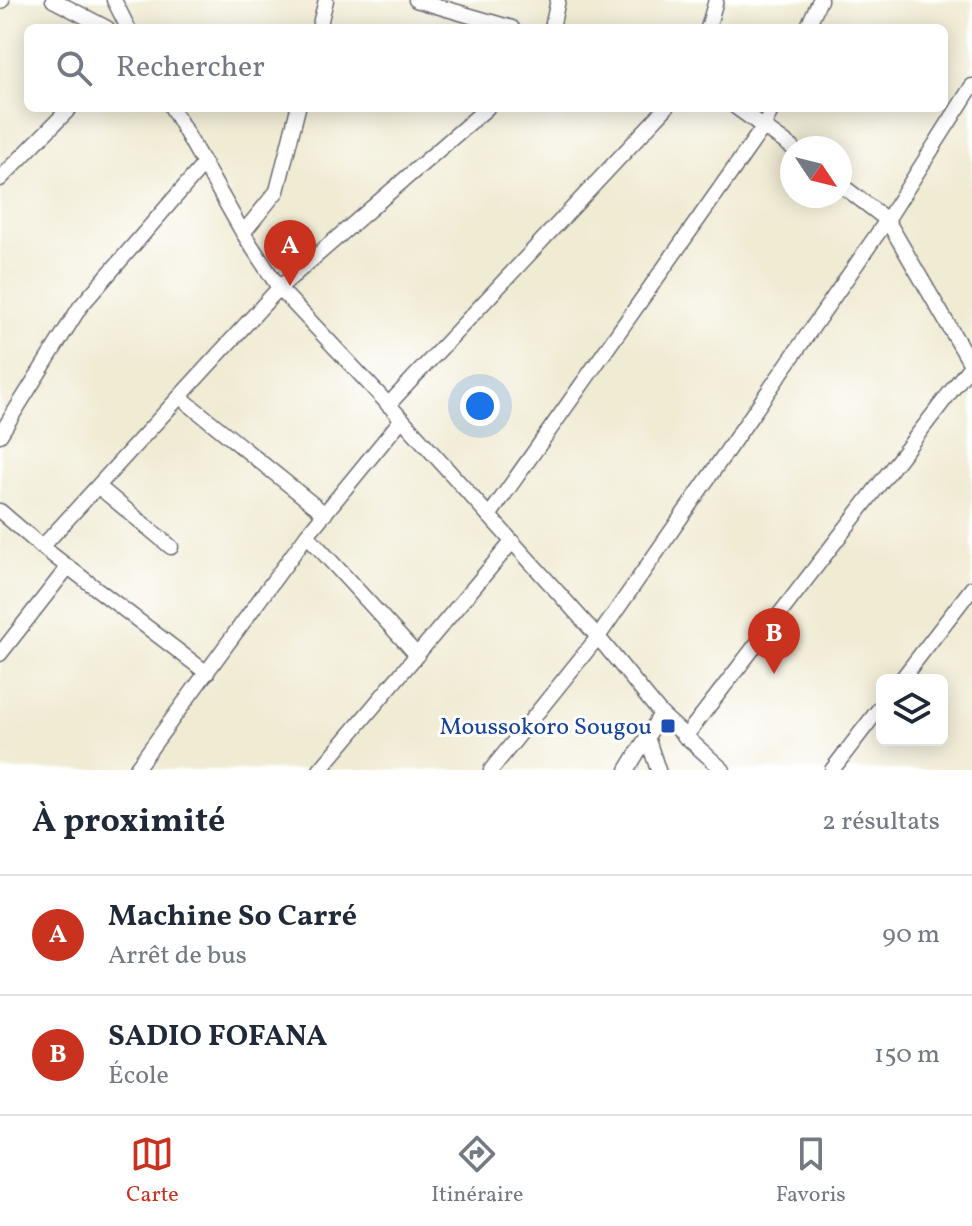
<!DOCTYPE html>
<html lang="fr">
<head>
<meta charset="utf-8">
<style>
	body { margin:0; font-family:Vollkorn,serif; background:#f2f2f3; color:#1f2937 }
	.controls { position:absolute; right:24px; bottom:24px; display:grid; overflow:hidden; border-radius:12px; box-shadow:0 4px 20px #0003 }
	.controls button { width:72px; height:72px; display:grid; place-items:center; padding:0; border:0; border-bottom:2px solid #e0e1e3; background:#fff; color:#1f2937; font:40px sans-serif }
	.compass { position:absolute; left:780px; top:136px; width:72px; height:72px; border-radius:50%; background:#fff; box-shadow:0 4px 20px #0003; rotate:125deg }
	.you { position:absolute; left:480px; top:406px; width:28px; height:28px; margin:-20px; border:6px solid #fff; border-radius:50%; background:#1a73e8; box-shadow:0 0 0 12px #1a73e833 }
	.badge { display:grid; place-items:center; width:52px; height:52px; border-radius:50%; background:#c8321e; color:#fff; font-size:26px; font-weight:700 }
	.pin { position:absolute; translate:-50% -66px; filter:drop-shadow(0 2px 4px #0008) }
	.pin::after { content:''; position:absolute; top:42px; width:28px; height:24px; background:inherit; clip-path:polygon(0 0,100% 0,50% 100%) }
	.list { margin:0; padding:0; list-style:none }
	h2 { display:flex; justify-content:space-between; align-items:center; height:104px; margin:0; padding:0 32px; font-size:34px }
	h2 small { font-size:26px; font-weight:400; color:#747a83 }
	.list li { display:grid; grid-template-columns:52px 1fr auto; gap:24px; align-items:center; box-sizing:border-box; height:120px; padding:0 32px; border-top:2px solid #e0e1e3 }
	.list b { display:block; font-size:30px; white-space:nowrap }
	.list p { margin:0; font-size:26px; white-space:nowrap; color:#747a83 }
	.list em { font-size:26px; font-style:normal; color:#747a83 }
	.icon { flex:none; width:44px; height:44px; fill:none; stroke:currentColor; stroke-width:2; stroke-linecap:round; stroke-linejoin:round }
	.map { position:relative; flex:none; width:972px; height:770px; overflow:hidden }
	.search { position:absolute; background:#fff; box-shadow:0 4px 20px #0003; left:24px; right:24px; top:24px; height:88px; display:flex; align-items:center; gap:20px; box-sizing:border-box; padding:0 28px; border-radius:12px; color:#747a83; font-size:30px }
	.sheet { height:344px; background:#fff }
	nav { display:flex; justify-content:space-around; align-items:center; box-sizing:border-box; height:112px; border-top:2px solid #e0e1e3; background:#fff; font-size:22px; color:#747a83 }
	nav a { display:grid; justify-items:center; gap:4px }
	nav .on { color:#c8321e }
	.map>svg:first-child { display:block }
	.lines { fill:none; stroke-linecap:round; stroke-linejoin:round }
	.street-casing { stroke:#6a6870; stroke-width:17 }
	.street { stroke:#fff; stroke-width:14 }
	.transit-dot { fill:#1a4fb4; stroke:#fff; stroke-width:3 }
	.labels { text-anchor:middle; stroke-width:6; stroke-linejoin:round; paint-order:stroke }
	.transit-label { font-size:24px; fill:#164399; stroke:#fff; text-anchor:end }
</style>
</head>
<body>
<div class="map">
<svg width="972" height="770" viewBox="0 0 972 770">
	<rect width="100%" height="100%" fill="#fff"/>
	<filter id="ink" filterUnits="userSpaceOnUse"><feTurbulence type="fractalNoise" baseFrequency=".0125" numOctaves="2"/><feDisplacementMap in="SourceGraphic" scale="16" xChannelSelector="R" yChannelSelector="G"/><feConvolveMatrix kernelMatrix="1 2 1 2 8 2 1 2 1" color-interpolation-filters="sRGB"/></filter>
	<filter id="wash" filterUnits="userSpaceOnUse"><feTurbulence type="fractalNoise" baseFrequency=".006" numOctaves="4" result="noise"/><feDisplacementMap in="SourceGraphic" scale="32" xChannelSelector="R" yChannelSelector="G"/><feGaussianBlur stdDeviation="1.8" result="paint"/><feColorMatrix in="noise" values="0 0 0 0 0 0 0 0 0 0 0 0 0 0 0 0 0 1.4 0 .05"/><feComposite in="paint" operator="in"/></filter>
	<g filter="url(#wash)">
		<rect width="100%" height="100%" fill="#f0ebd3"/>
	</g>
	<g filter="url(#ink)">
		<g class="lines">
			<g class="street-casing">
				<g id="street">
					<polyline points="53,0 107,28"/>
					<polyline points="114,0 128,28"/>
					<polyline points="416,0 512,28"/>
					<polyline points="0,2 2,0"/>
					<polyline points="319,28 326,0"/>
					<polyline points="552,28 558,0"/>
					<polyline points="708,28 716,0"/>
					<polyline points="807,28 820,0"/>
					<polyline points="172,108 243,233 279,288 402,419 598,637 661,714 723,770"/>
					<polyline points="737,108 793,148"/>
					<polyline points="0,179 70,108"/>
					<polyline points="840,184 887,220 972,366"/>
					<polyline points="243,233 277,191 298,108"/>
					<polyline points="180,397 325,514"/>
					<polyline points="388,405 666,108"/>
					<polyline points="0,435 80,307 204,164"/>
					<polyline points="99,487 171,547"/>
					<polyline points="0,511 42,547 207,673"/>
					<polyline points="489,516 764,126 772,108"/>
					<polyline points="307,535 417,655"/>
					<polyline points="42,547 279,288 487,108"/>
					<polyline points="0,654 68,567"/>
					<polyline points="901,680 972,588"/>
					<polyline points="647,737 658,770"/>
					<polyline points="685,737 972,364"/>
					<polyline points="135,770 307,535 402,419"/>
					<polyline points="320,770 512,542"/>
					<polyline points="491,770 598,637 887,220 972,86"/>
					<polyline points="627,770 661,714"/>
					<polyline points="832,770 882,705"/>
				</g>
			</g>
			<use href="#street" class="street"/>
		</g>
	</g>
	<rect class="transit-dot" x="660" y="718" width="16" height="16" rx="4"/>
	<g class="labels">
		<g class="transit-label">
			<text x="652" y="734">Moussokoro Sougou</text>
		</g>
	</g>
</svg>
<div class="controls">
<button><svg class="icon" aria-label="layers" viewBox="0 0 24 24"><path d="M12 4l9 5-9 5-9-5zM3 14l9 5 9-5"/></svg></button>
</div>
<svg class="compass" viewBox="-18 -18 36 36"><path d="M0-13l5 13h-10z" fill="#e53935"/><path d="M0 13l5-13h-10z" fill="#747a83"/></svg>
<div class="you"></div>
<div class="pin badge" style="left:290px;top:286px">A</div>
<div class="pin badge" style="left:774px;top:674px">B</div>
<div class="search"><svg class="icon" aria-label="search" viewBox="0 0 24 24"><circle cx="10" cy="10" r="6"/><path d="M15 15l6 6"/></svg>Rechercher</div>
</div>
<section class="sheet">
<h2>À proximité<small>2 résultats</small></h2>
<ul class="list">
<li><span class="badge">A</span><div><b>Machine So Carré</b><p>Arrêt de bus</p></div><em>90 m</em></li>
<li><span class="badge">B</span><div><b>SADIO FOFANA</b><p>École</p></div><em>150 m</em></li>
</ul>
</section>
<nav>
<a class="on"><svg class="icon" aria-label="map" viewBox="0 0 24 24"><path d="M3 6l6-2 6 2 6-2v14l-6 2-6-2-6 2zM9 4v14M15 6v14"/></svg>Carte</a>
<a><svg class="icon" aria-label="directions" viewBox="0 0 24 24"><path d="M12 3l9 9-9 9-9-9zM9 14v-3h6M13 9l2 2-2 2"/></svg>Itinéraire</a>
<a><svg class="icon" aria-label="saved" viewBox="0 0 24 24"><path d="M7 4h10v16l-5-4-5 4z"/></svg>Favoris</a>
</nav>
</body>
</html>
